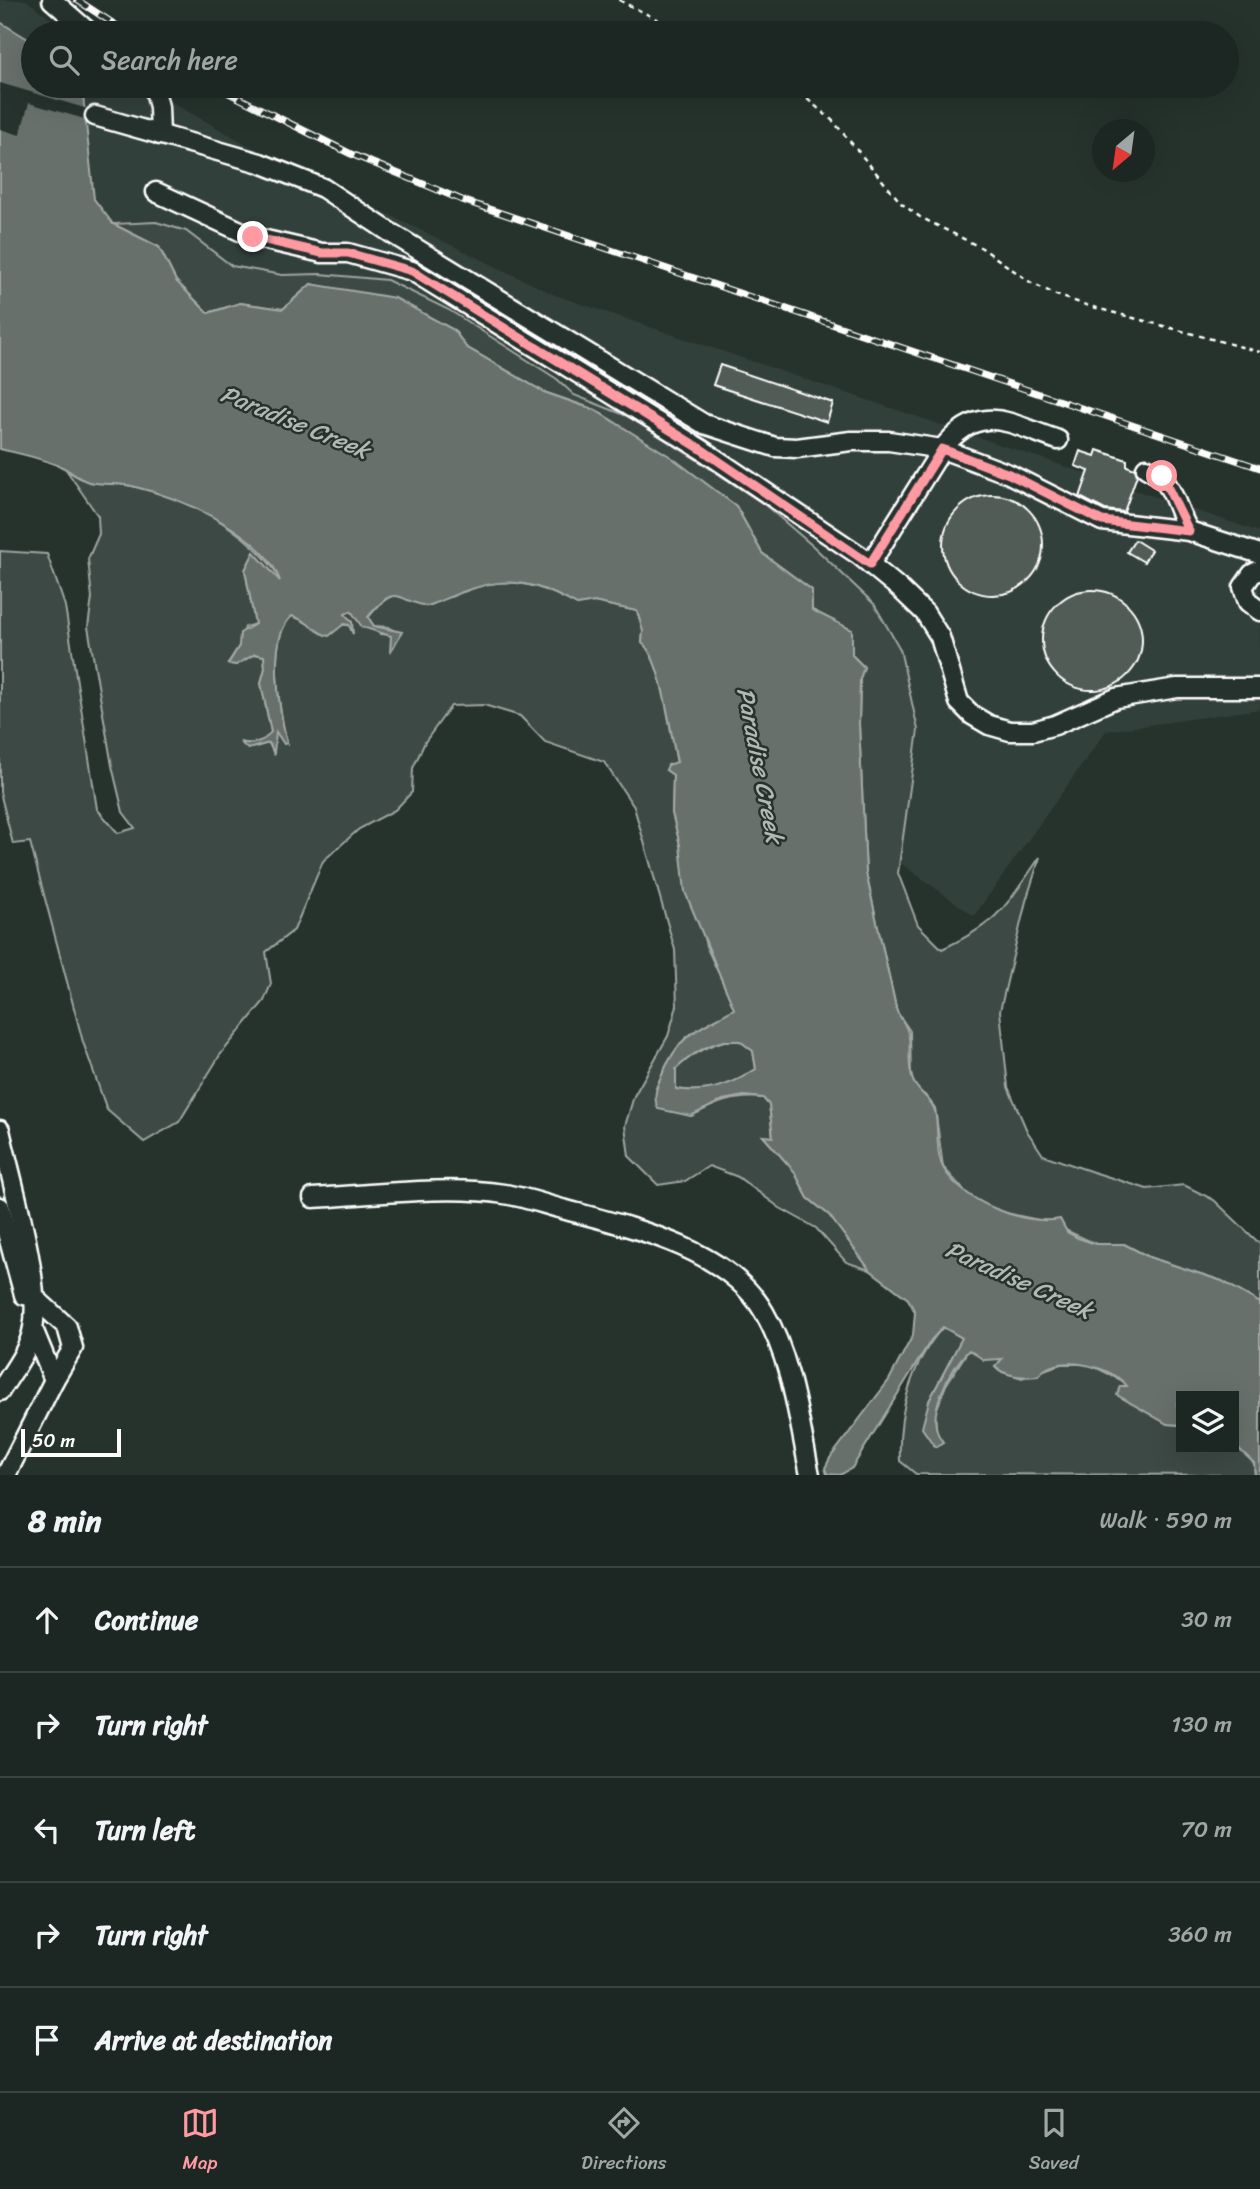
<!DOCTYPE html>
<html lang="en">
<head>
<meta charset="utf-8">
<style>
	body { margin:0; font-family:Sriracha,sans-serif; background:#29322f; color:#f1f3f6 }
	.controls { position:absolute; right:21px; bottom:21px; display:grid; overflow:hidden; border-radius:0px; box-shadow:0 7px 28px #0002 }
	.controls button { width:63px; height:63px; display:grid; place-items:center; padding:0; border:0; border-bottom:2px solid #3a4340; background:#1c2622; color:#f1f3f6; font:35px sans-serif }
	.compass { position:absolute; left:1092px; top:119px; width:63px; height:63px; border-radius:50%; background:#1c2622; box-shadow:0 7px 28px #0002; rotate:209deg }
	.scale { position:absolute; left:21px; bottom:18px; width:100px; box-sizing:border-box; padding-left:7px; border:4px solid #fff; border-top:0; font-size:19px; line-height:24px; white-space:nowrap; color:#fff; -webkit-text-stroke:5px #26332d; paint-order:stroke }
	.stop { position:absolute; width:21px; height:21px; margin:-16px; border:5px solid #ff9aa2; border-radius:50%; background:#fff }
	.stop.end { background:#ff9aa2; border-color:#fff; box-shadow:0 2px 7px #0008 }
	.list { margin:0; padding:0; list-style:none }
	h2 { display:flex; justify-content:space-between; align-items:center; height:91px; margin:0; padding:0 28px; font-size:30px }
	h2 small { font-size:23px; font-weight:400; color:#a0a5a5 }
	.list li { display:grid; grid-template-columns:46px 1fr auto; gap:21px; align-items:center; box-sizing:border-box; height:105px; padding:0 28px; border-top:2px solid #3a4340 }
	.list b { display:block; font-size:26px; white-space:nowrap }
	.list em { font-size:23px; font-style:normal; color:#a0a5a5 }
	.icon { flex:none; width:38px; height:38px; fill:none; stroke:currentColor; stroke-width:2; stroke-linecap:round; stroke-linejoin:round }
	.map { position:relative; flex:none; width:1260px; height:1475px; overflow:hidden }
	.search { position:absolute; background:#1c2622; box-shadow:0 7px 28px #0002; left:21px; right:21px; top:21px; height:77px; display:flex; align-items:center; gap:18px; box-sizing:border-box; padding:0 24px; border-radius:38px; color:#a0a5a5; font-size:26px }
	.sheet { height:616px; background:#1c2622 }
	nav { display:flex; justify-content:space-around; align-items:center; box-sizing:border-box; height:98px; border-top:2px solid #3a4340; background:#1c2622; font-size:19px; color:#a0a5a5 }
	nav a { display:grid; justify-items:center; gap:4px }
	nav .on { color:#ff9aa2 }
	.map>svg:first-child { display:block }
	.built { fill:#333f3a }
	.green { fill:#3e4944; stroke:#9ea4a2; stroke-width:2 }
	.water { fill:#67706c; stroke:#a4a9a7; stroke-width:2; fill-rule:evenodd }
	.pier { fill:#26332d }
	.building { fill:#515c57; stroke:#fff; stroke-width:2 }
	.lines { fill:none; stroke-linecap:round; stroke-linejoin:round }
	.minor-casing { stroke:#fff; stroke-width:23 }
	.path { stroke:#fff; stroke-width:2.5; stroke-dasharray:5 5; stroke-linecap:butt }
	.minor { stroke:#26332d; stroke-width:18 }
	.rail-casing { stroke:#fff; stroke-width:7 }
	.rail { stroke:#26332d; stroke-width:4.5; stroke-dasharray:13; stroke-linecap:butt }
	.route { stroke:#ff9aa2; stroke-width:9 }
	.labels { text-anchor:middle; stroke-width:5; stroke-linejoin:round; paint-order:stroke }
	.water-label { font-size:24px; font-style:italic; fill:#b3b8b6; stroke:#26332d }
</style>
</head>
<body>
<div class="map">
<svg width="1260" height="1475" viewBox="0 0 1260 1475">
	<rect width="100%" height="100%" fill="#26332d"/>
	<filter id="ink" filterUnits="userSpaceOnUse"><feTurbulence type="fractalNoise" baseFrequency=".0143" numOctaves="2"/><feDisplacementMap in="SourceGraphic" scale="14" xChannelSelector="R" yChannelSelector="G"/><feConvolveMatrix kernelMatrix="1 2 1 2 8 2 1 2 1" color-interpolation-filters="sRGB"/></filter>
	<g filter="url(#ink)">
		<g class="built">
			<polygon points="0,0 26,0 69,33 33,33 33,42 0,22"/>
			<polygon points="82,86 143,86 267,156 555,295 1260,532 1260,709 1106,731 974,916 863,836 671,457 466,347 283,309 113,224 94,199"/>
		</g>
		<g class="green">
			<path d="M156,222L186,231L232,266L282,275L320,274L387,280L449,310L557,379L574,395L627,416L694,458L765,505L814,547L874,604L900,649L918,730L898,873L918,925L942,949C1000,922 1005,907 1040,857L1026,901L1000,1011L1008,1087L1027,1131L1043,1155L1090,1171L1147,1189L1184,1185L1214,1200L1260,1244V1303L1222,1281L1149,1257L1124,1244H1096L1048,1222L996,1211L969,1196L943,1167L935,1108L925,1095L916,1090L911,1075L910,1031L897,1012L866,873L859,724L860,679L864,667L852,655V630L812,610V590L762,553L736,506L596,410L544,392L466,347L454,330L311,284L283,309L240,303L208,313L176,281L159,247L113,224Z"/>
			<path d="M65,468C84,486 107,481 132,486C190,499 248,529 281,579L277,580L254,553L245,570L255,624L245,627L239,646L228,663L236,665L255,654L264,656L265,668L261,683L271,732L266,739L250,744L248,749L269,743L273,752L275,731L287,743C280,713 266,638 292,616L314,625H349L352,631L345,613L351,611L380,634L392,635L391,651L394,631L389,627L374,626L368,618C398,581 395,600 428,606C489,580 515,570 577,605L594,602L637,611L643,631L642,643C662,658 671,737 677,763L666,770L673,775L672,813L706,946L735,1009C685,1036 679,1035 656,1088L684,1114L691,1116C715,1103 734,1095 763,1098L769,1105L773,1137L763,1136L794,1171L808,1198L829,1215L870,1270L846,1262L816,1228L780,1208L738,1177L709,1166L685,1181L658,1185L629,1156L625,1126L634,1096L668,1036L677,1006L675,950L634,807L604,762L545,742L520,716L484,705L451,706L425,742L413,768L412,792L395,810L359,829L323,861L294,930L266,952L271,984L264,1001L220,1055L179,1122L144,1142L107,1110L83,1042L30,842L13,844L0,792V551L47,554L65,606L97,809L118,833L135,828L123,812L112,766L88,627L92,598L88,559L99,534L98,516Z"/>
			<path d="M724,1041H740L753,1051L756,1069C731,1086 705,1094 676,1089V1069C691,1055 704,1047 724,1041Z"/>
			<path d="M943,1327L962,1338L929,1401L937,1436L935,1414L946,1385L969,1349L1003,1359L995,1367L999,1371L1022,1378L1061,1364H1089L1123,1381L1167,1424L1181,1425V1449H1234V1444L1254,1463L1255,1475L916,1474L900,1461C898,1413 910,1364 943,1327Z"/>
		</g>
		<path class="water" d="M0,22L33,42V86H82L94,199L113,224L159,247L176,281L208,313L240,303L283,309L311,284L395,298L454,330L466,347L544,392L595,410L671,457L736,506L762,553L812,590V610L852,630V655L864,667L860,679L859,724L866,873L897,1012C919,1043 904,1047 912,1078C916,1093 931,1096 935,1111C939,1128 935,1154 944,1169C963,1202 1025,1226 1060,1219L1067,1232L1078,1238L1096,1244H1124L1149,1257L1222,1281L1260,1303V1475H1255L1254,1463L1234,1444V1396H1181V1405L1177,1404L1181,1425L1167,1424L1117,1395L1120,1386H1127C1112,1366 1055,1352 1038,1376C1024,1378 1005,1376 995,1367L1002,1359L984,1360L969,1350C950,1369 922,1418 943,1442L935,1447L922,1428L929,1401L962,1338L943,1327L931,1340L852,1468L840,1475L827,1474L825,1468L830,1458L889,1380L913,1335L915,1312L908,1299L870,1270L829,1215L808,1198L794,1171L763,1136L773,1137L769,1105L763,1098L744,1096L723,1100L691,1116L658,1109C653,1098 656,1088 661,1077C680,1033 695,1031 734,1009L685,892L680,845L672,813L673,775L666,770L668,765L677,762C671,737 662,658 642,643L643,631L637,611L594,602L577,605C515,570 489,580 428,606C395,601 398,581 368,617L374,626L402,632L390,653L391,636L362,627L351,611L345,614L352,622L353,634L349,625L344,624L329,636C314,633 310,621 292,616C266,638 280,714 287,743L284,744L276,732L274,753L269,743L248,749L240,742C253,745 263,743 271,732L261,683L265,668L264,656L255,654L236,665L228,664L239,646L240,633L255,624L245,570L254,552L280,581C264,532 178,497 132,486C118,483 103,485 89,482C78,479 71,471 62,467C42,458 21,454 0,449ZM724,1041H740L753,1051L756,1069C731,1086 705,1094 676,1089V1069C691,1055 704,1046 724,1041Z"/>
		<polygon class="pier" points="0,83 88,109 88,120 29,103 20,135 0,129"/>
		<g class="building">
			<polygon points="720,365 833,403 827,422 713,385"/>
			<polygon points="1097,450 1127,460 1127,466 1135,469 1137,475 1124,512 1105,510 1080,497 1089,471 1075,466 1080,451 1095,456"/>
			<circle cx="993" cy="545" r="50"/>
			<polygon points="1135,540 1151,550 1144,562 1127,552"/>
			<circle cx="1092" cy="640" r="50"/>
		</g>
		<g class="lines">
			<g class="minor-casing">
				<g id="minor">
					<polyline points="52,0 90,33"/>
					<polyline points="154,86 159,107 160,135"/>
					<polyline points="95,116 260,163 323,188 391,233 704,424 775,447 797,448 851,441 889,441 942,449 1009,474 1102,521 1189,531 1260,554"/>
					<polyline points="156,192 253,237 322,253 348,253 412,271 701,449 859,555 899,588 925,613 940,637 959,702 972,715 989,725 1010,731 1033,731 1055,725 1116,698 1177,688 1260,688"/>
					<path d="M1146,468C1176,482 1173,504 1189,531"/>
					<path d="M870,564L942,449C981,400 1009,424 1058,440"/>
					<polyline points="1260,570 1252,574 1243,587 1248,602 1260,611"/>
					<path d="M0,1130C11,1180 42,1282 33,1328C29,1351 12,1372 0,1391"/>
					<path d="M313,1198C370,1195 449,1185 504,1194C525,1197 546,1205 566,1210C631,1227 728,1249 764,1312C792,1360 799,1422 810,1475"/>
					<polyline points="0,1207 24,1295 34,1297 67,1327 73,1348 54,1380"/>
					<polyline points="6,1475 54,1380 33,1329"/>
				</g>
			</g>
			<g class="path">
				<polyline points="619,0 684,33"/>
				<polyline points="792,86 833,121 902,204 920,217 982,248 1030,282 1056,295 1089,306 1260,352"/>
			</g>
			<use href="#minor" class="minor"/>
			<g class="rail-casing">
				<g id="rail">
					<polyline points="77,0 128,33"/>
					<polyline points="215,86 351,154 462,200 1260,468"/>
				</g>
			</g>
			<use href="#rail" class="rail"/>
		</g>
	</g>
	<g class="lines" filter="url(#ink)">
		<polyline class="route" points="253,237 322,253 348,253 412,271 701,449 870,564 942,449 1009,474 1102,521 1189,531 1162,476"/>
	</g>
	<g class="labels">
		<g class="water-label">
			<text transform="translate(295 422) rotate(22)" y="8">Paradise Creek</text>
			<text transform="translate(760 765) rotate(79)" y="8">Paradise Creek</text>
			<text transform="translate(1019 1280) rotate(24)" y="8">Paradise Creek</text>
		</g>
	</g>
</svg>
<div class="controls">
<button><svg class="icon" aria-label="layers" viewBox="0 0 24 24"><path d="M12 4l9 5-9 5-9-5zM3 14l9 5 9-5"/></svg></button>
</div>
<svg class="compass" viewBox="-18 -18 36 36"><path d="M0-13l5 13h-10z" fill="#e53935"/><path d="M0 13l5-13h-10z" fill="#a0a5a5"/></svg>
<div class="scale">50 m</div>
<div class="stop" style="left:1162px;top:476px"></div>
<div class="stop end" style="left:253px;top:237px"></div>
<div class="search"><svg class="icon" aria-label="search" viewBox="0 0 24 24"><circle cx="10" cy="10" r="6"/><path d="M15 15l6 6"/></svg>Search here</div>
</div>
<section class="sheet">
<h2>8 min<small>Walk · 590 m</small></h2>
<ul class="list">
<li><svg class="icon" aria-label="ahead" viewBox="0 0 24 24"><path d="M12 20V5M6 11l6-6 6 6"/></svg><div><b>Continue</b></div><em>30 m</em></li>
<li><svg class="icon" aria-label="right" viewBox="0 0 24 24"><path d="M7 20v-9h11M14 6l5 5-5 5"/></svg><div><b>Turn right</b></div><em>130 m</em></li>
<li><svg class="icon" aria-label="left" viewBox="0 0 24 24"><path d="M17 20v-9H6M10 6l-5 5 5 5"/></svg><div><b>Turn left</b></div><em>70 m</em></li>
<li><svg class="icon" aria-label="right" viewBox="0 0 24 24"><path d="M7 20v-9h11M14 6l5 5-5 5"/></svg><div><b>Turn right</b></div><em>360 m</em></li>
<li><svg class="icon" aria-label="arrive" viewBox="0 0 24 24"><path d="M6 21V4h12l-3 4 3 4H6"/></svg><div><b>Arrive at destination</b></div></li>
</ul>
</section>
<nav>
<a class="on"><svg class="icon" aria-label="map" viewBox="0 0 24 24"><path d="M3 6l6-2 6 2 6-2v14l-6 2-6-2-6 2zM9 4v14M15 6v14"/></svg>Map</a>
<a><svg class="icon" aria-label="directions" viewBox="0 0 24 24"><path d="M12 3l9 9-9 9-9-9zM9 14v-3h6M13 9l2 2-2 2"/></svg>Directions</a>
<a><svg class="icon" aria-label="saved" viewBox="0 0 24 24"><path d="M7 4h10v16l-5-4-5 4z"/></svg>Saved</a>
</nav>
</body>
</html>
